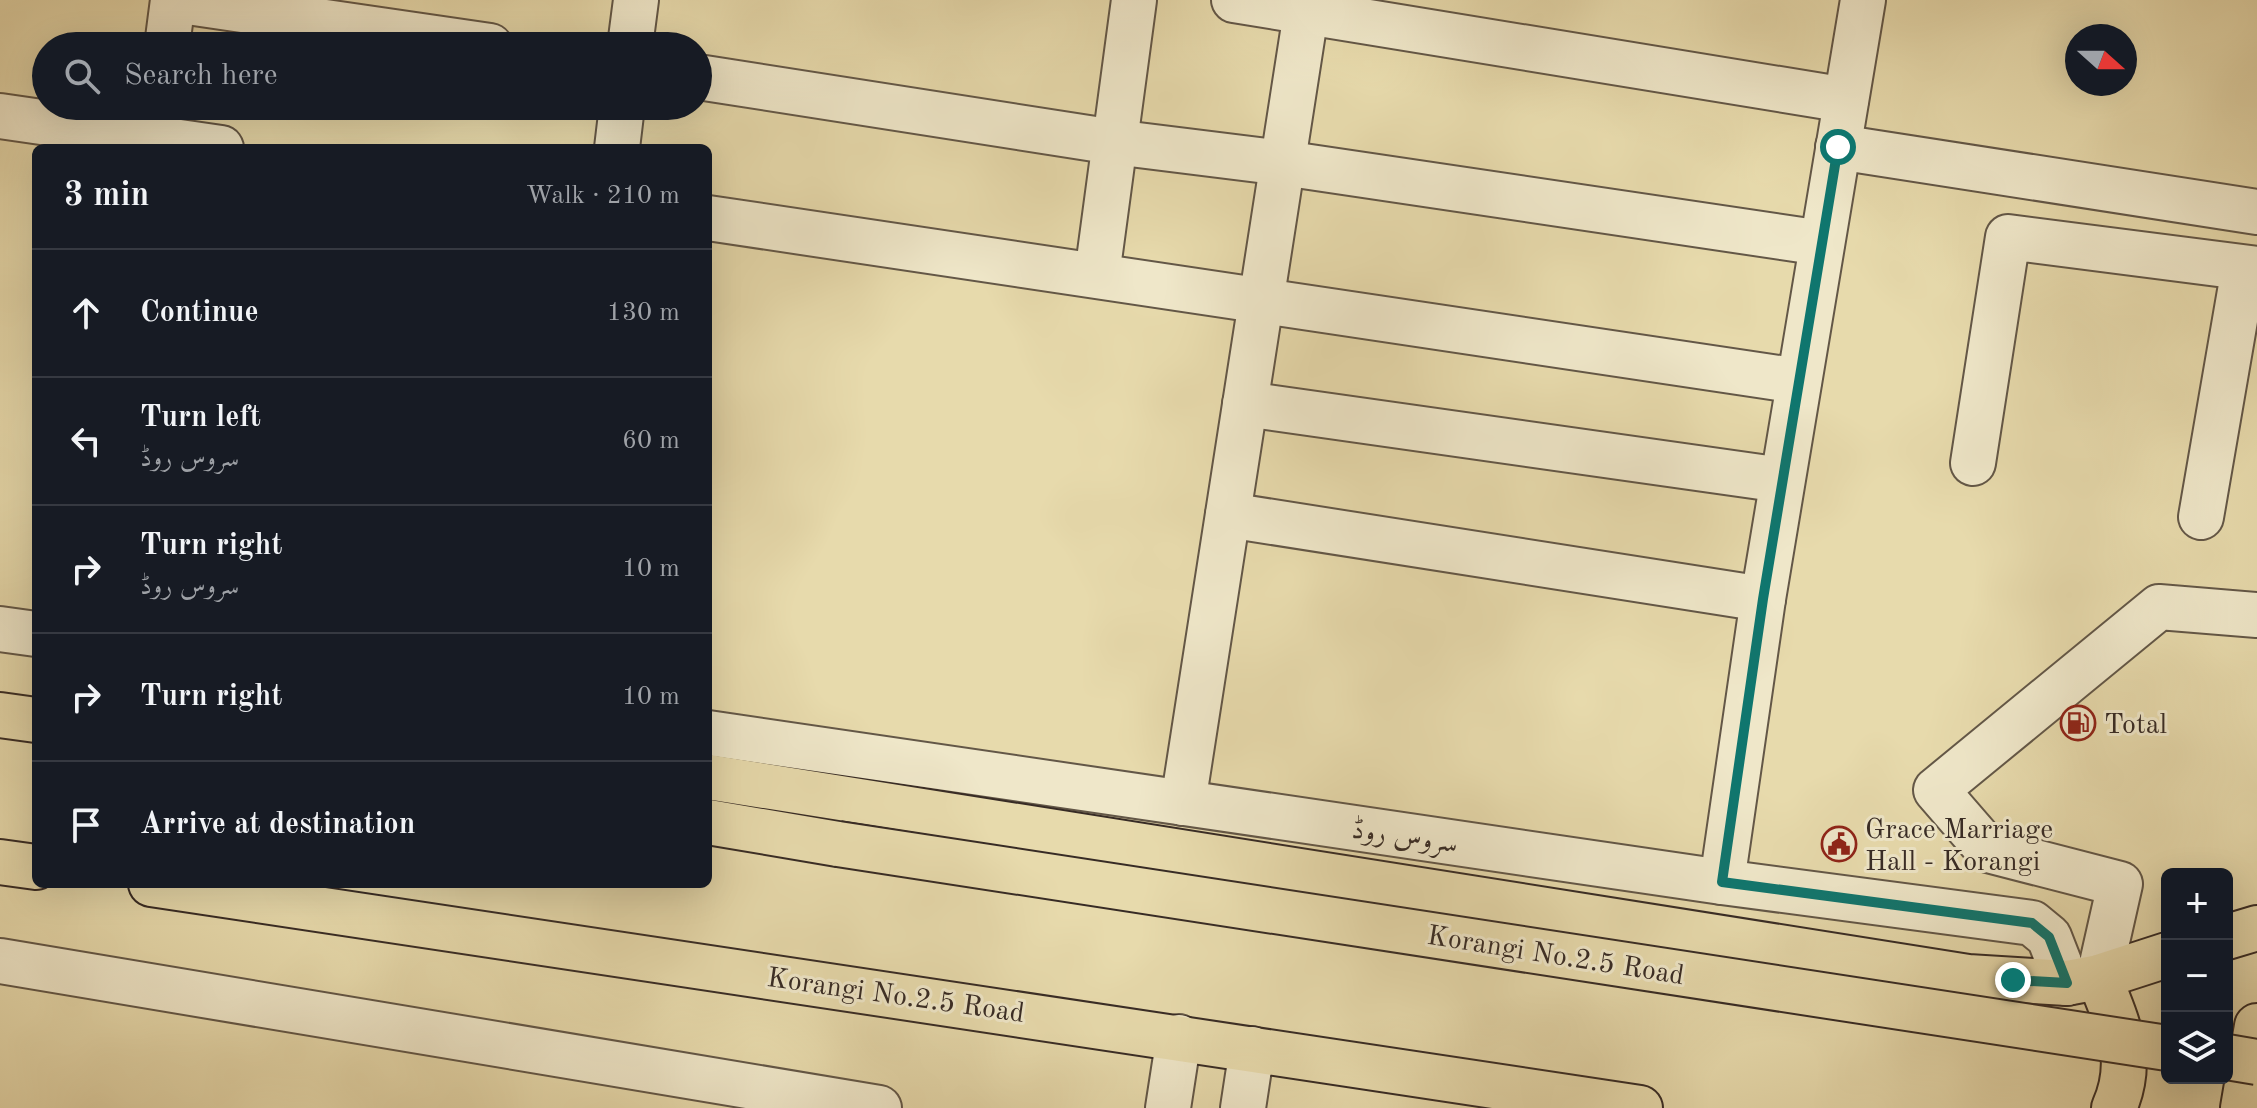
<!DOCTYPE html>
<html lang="en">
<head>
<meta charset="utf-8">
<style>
	body { margin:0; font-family:"Old Standard TT",Amiri,serif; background:#242831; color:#f1f3f6 }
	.controls { position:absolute; right:24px; bottom:24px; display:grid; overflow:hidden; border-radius:12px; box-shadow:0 8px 32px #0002 }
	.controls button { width:72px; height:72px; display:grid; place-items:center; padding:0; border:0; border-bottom:2px solid #363941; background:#171b24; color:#f1f3f6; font:40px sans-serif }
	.compass { position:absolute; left:2065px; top:24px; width:72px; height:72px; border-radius:50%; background:#171b24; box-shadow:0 8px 32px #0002; rotate:111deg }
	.stop { position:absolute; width:24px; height:24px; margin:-18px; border:6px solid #0f766e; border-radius:50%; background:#fff }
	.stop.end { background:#0f766e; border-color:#fff; box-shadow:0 2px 8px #0008 }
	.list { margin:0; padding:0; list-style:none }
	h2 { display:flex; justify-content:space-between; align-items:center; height:104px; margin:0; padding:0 32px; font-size:34px }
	h2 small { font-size:26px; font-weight:400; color:#9ea1a6 }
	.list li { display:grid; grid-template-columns:52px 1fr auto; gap:24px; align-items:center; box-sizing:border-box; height:128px; padding:0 32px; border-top:2px solid #363941 }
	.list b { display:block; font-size:30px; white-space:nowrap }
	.list p { margin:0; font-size:26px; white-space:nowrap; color:#9ea1a6 }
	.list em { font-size:26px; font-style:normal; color:#9ea1a6 }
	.icon { flex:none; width:44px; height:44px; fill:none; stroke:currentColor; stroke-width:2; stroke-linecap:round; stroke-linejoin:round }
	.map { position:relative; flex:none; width:2257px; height:1108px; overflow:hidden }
	.search { position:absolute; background:#171b24; box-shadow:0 8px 32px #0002; left:32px; top:32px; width:680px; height:88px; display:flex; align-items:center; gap:20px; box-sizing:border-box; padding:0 28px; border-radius:44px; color:#9ea1a6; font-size:30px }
	.panel { position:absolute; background:#171b24; box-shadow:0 8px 32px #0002; left:32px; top:144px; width:680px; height:744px; border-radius:12px }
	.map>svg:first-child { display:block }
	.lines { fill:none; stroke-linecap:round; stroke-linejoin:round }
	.minor-casing { stroke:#635747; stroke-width:48 }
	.major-casing { stroke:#372b25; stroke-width:48 }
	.minor { stroke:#efe7c9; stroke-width:44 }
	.major { stroke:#e7daac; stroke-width:44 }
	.major-bridge-casing { stroke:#372b25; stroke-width:48; stroke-linecap:butt }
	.major-bridge { stroke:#e7daac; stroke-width:44 }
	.route { stroke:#0f766e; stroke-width:10 }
	.labels { text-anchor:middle; stroke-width:6; stroke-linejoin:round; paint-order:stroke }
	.poi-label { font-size:28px; fill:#372b25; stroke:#efe7c9; text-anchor:start }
	.street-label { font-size:28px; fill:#372b25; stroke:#efe7c9 }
</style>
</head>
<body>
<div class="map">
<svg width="2257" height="1108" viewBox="0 0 2257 1108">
	<rect width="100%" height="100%" fill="#e7daac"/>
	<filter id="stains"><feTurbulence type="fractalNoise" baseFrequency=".0025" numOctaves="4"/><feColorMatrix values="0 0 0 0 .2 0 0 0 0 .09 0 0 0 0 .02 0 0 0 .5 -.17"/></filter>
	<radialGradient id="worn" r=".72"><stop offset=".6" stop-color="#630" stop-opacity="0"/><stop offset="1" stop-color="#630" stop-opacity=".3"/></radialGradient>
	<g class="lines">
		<g class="minor-casing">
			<g id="minor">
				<polyline points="174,0 490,46"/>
				<polyline points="1234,0 1846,100"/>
				<polyline points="167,46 173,0"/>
				<polyline points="630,46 636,0"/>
				<polyline points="698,77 1114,142 1283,163 1822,243"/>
				<polyline points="0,116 221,148"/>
				<polyline points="1838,147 2257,212"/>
				<polyline points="617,148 622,106"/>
				<polyline points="708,218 1799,381"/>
				<polyline points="1097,275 1134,0"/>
				<polyline points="1245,404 1782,480"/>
				<polyline points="1973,463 2008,237 2257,269"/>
				<polyline points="1228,515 1763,599"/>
				<polyline points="2201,517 2244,268"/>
				<polyline points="0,629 36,634"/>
				<polyline points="708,733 1722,882 2032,923 2049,937 2067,983"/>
				<polyline points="1183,803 1308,0"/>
				<polyline points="1722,882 1763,599 1863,0"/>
				<polyline points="0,961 879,1108"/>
				<polyline points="2099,977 2120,884 1988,850 1936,790 2159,607 2257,615"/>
				<polyline points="1168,1108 1179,1037"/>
				<polyline points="1243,1108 1252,1049"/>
			</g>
		</g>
		<g class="major-casing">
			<g id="major">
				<polyline points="0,715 36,720"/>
				<polyline points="708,777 1968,977 2067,983 2099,977 2167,955"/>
				<polyline points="708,822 838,844"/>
				<polyline points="0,862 36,867"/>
				<polyline points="151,884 1640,1108"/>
				<polyline points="2227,937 2257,928"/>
				<path d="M2099,977C2117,1023 2136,1059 2114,1108"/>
				<polyline points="2243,1108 2257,1026"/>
			</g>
		</g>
		<use href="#minor" class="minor"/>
		<use href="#major" class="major"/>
		<g class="major-bridge-casing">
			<g id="major-bridge">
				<polyline points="838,844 2167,1048"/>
				<polyline points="2227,1057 2257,1062"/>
			</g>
		</g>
		<use href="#major-bridge" class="major-bridge"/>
	</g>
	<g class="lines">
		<polyline class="route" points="1838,147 1763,599 1722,882 2032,923 2049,937 2067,983 2013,980"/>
	</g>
	<defs>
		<g id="fuel-ring" transform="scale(1.8)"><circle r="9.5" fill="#efe7c9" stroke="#8f2418" stroke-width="1.5"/><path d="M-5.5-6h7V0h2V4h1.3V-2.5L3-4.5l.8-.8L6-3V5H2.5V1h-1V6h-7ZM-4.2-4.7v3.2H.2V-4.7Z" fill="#8f2418"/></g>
		<g id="civic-ring" transform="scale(1.8)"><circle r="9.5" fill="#efe7c9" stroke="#8f2418" stroke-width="1.5"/><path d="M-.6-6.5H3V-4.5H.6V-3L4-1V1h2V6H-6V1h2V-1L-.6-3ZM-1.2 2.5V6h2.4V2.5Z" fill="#8f2418"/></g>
	</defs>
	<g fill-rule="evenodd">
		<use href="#fuel-ring" x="2078" y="723"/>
		<use href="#civic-ring" x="1839" y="844"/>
	</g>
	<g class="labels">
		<g class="poi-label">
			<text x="2104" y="733">Total</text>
			<text x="1865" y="838">Grace Marriage<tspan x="1865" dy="32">Hall - Korangi</tspan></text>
		</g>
		<g class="street-label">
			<text transform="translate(1405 835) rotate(8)" y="10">سروس روڈ</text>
			<text transform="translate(1556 954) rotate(9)" y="10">Korangi No.2.5 Road</text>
			<text transform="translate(896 994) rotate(8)" y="10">Korangi No.2.5 Road</text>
		</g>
	</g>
	<rect width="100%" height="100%" filter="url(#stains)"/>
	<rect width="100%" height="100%" fill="url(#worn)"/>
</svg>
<div class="controls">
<button>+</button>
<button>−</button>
<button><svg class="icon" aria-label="layers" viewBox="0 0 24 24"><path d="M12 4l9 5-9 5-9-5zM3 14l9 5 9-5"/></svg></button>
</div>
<svg class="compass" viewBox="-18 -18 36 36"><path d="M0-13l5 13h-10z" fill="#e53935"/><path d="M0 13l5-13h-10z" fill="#9ea1a6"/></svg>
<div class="stop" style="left:1838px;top:147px"></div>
<div class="stop end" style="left:2013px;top:980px"></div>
<div class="search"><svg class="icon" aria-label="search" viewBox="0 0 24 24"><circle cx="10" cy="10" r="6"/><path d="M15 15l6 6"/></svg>Search here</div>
<section class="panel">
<h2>3 min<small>Walk · 210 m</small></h2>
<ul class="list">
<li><svg class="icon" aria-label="ahead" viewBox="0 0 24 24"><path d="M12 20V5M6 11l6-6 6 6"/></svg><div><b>Continue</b></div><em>130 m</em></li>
<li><svg class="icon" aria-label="left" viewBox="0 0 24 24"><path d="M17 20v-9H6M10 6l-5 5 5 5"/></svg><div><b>Turn left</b><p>سروس روڈ</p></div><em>60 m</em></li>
<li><svg class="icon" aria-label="right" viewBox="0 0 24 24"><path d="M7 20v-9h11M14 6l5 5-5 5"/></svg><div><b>Turn right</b><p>سروس روڈ</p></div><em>10 m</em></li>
<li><svg class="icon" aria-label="right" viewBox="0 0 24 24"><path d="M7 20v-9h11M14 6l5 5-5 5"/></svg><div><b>Turn right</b></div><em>10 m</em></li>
<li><svg class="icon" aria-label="arrive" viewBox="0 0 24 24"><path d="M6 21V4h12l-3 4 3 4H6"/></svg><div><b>Arrive at destination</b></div></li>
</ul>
</section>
</div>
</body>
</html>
